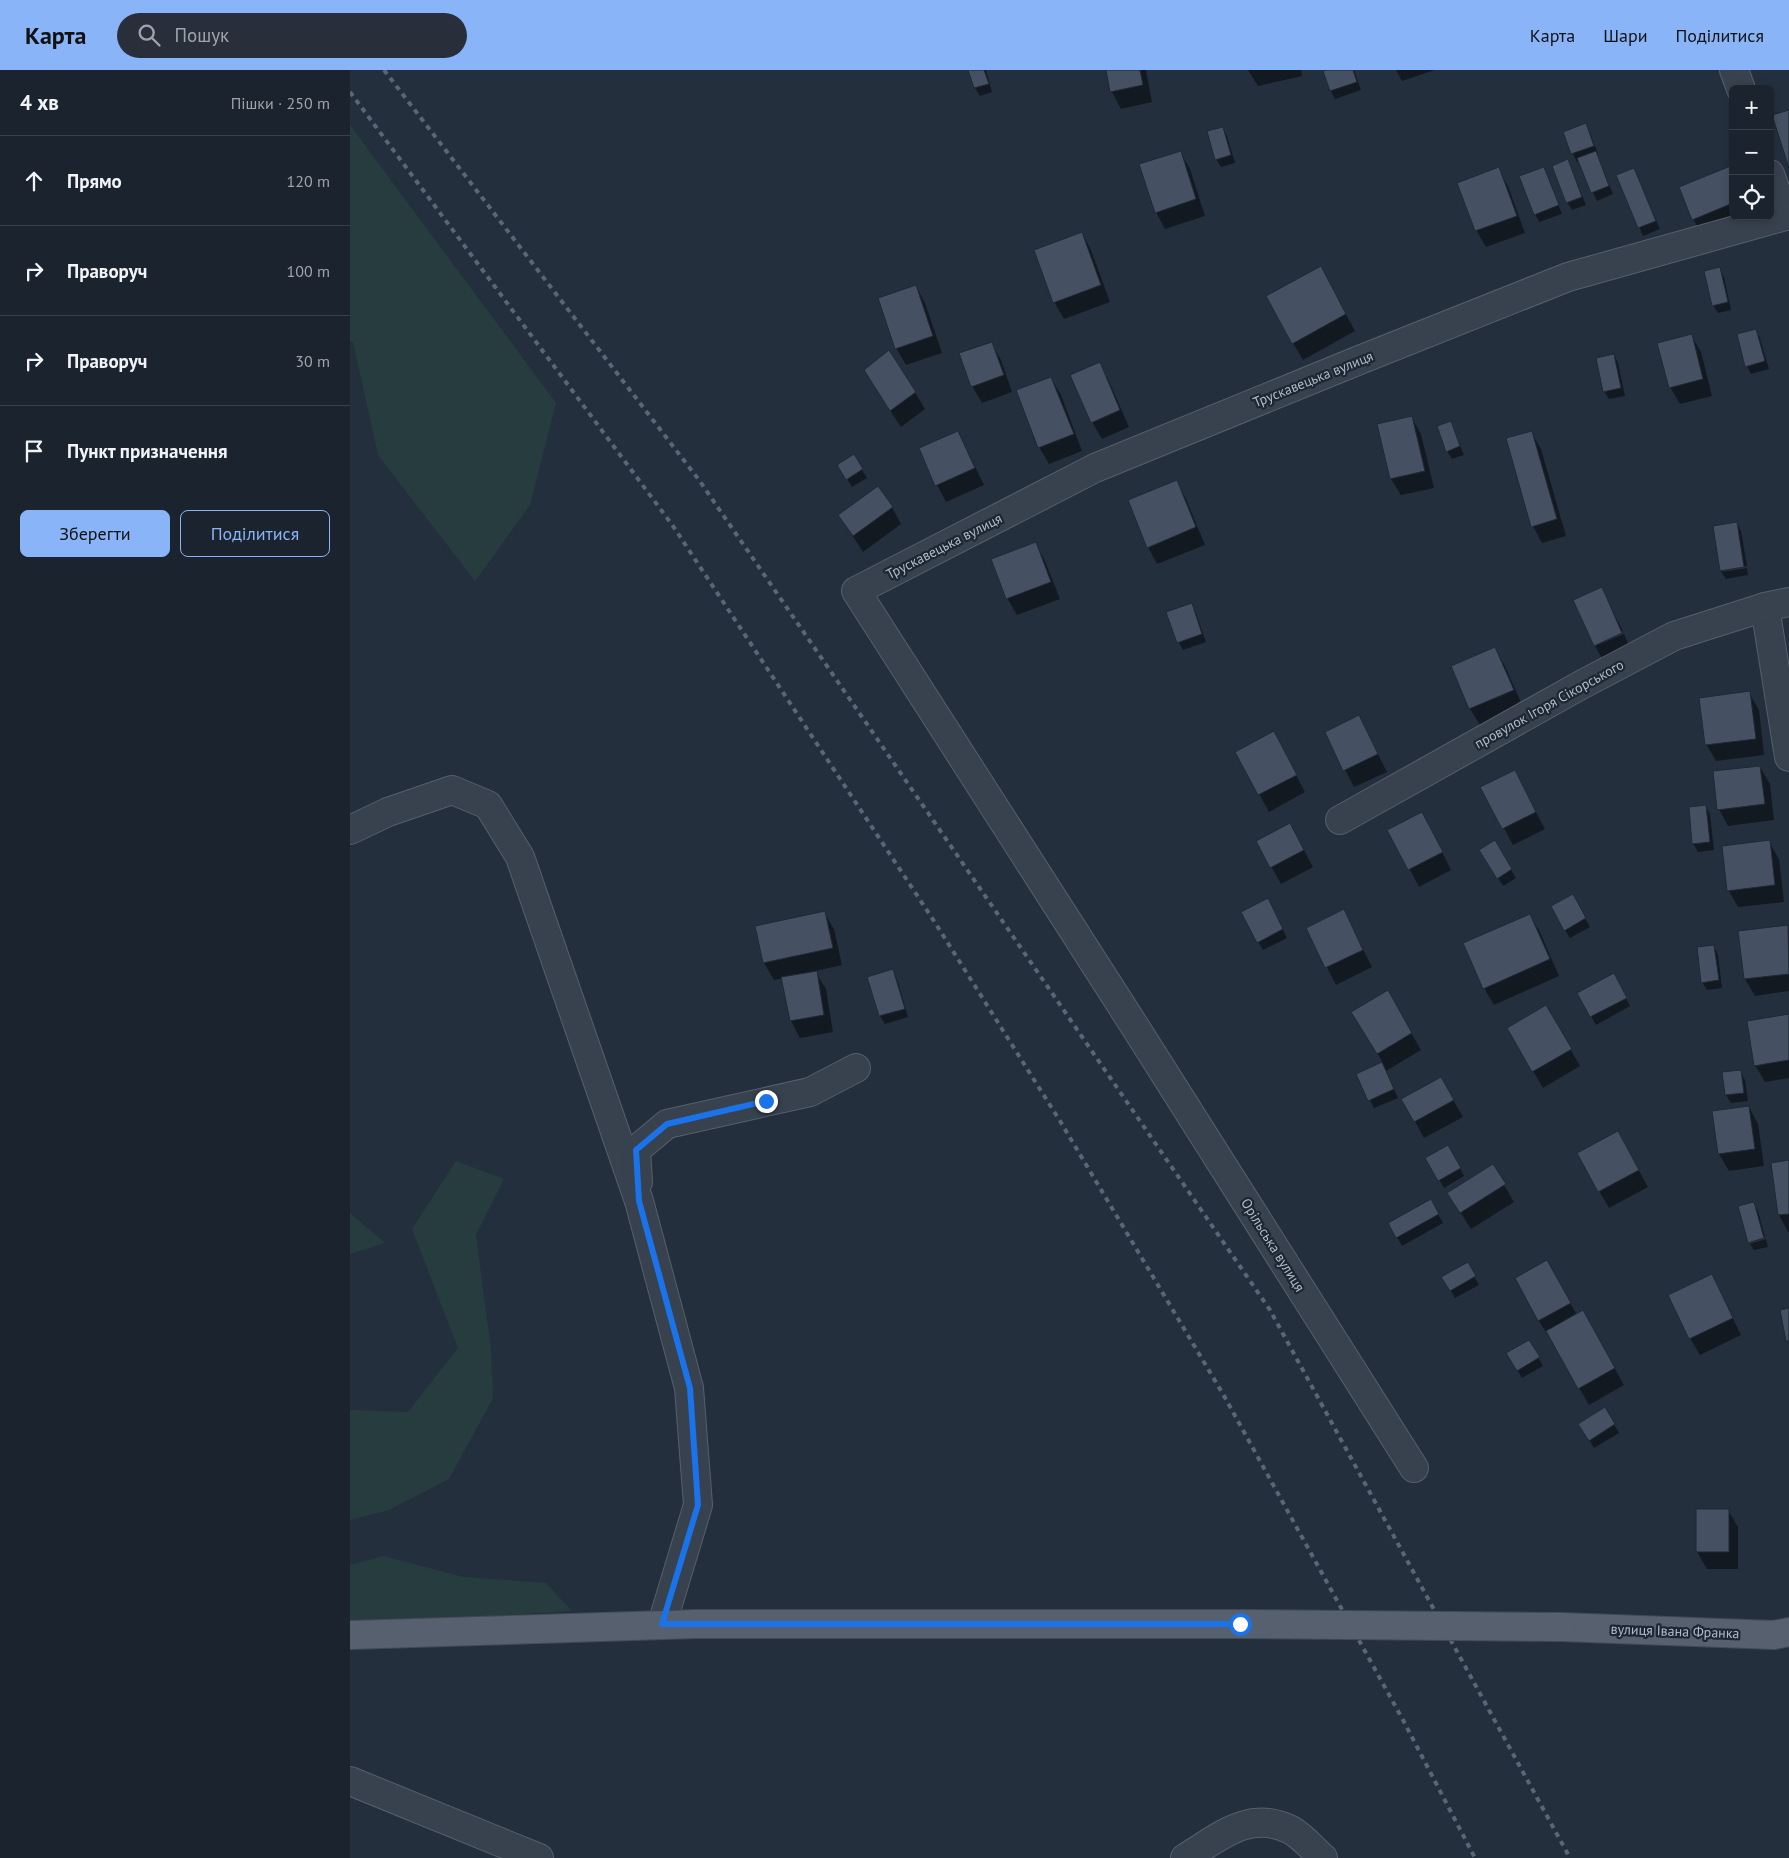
<!DOCTYPE html>
<html lang="uk">
<head>
<meta charset="utf-8">
<style>
	body { margin:0; font-family:"PT Sans",sans-serif; background:#282f3a; color:#f1f3f6 }
	.controls { position:absolute; right:15px; top:15px; display:grid; overflow:hidden; border-radius:8px; box-shadow:0 2px 8px #0003 }
	.controls button { width:45px; height:45px; display:grid; place-items:center; padding:0; border:0; border-bottom:1px solid #39404a; background:#1b232e; color:#f1f3f6; font:25px sans-serif }
	.stop { position:absolute; width:15px; height:15px; margin:-11px; border:4px solid #1a73e8; border-radius:50%; background:#fff }
	.stop.end { background:#1a73e8; border-color:#fff; box-shadow:0 1px 5px #0008 }
	.list { margin:0; padding:0; list-style:none }
	h2 { display:flex; justify-content:space-between; align-items:center; height:65px; margin:0; padding:0 20px; font-size:21px }
	h2 small { font-size:16px; font-weight:400; color:#a0a4aa }
	.list li { display:grid; grid-template-columns:32px 1fr auto; gap:15px; align-items:center; box-sizing:border-box; height:90px; padding:0 20px; border-top:1px solid #39404a }
	.list b { display:block; font-size:19px; white-space:nowrap }
	.list em { font-size:16px; font-style:normal; color:#a0a4aa }
	.actions { display:flex; gap:10px; padding:15px 20px }
	.actions a { flex:1; padding:11px 0; border:1px solid #8ab4f8; border-radius:8px; text-align:center; font-size:18px; color:#8ab4f8 }
	.actions .main { background:#8ab4f8; color:#111 }
	.icon { flex:none; width:28px; height:28px; fill:none; stroke:currentColor; stroke-width:2; stroke-linecap:round; stroke-linejoin:round }
	.map { position:relative; flex:none; width:1439px; height:1788px; overflow:hidden }
	header { display:flex; align-items:center; gap:30px; box-sizing:border-box; height:70px; padding:0 25px; background:#8ab4f8; color:#111 }
	header strong { font-size:24px }
	nav { display:flex; gap:28px; margin-inline-start:auto; font-size:18px }
	.search { width:350px; height:45px; background:#282f3a; display:flex; align-items:center; gap:12px; box-sizing:border-box; padding:0 18px; border-radius:28px; color:#a0a4aa; font-size:19px }
	main { display:flex }
	aside { flex:1; background:#1b232e }
	.map>svg:first-child { display:block }
	.green { fill:#263c3f }
	.shadow { fill:#0007 }
	.building { fill:#455162; stroke:#1f2835 }
	.lines { fill:none; stroke-linecap:round; stroke-linejoin:round }
	.minor-casing { stroke:#565f6c; stroke-width:30 }
	.major-casing { stroke:#414a57; stroke-width:30 }
	.minor { stroke:#38414e; stroke-width:28 }
	.major { stroke:#56606e; stroke-width:28 }
	.rail { stroke:#5a6575; stroke-width:4; stroke-dasharray:5 5; stroke-linecap:butt }
	.major-bridge-casing { stroke:#414a57; stroke-width:30; stroke-linecap:butt }
	.major-bridge { stroke:#56606e; stroke-width:28 }
	.route { stroke:#1a73e8; stroke-width:6 }
	.labels { text-anchor:middle; stroke-width:4.5; stroke-linejoin:round; paint-order:stroke }
	.street-label { font-size:14px; fill:#b4bcc9; stroke:#1d2633 }
</style>
</head>
<body>
<header>
<strong>Карта</strong>
<div class="search"><svg class="icon" aria-label="search" viewBox="0 0 24 24"><circle cx="10" cy="10" r="6"/><path d="M15 15l6 6"/></svg>Пошук</div>
<nav><a>Карта</a><a>Шари</a><a>Поділитися</a></nav>
</header>
<main>
<aside>
<h2>4 хв<small>Пішки · 250 m</small></h2>
<ul class="list">
<li><svg class="icon" aria-label="ahead" viewBox="0 0 24 24"><path d="M12 20V5M6 11l6-6 6 6"/></svg><div><b>Прямо</b></div><em>120 m</em></li>
<li><svg class="icon" aria-label="right" viewBox="0 0 24 24"><path d="M7 20v-9h11M14 6l5 5-5 5"/></svg><div><b>Праворуч</b></div><em>100 m</em></li>
<li><svg class="icon" aria-label="right" viewBox="0 0 24 24"><path d="M7 20v-9h11M14 6l5 5-5 5"/></svg><div><b>Праворуч</b></div><em>30 m</em></li>
<li><svg class="icon" aria-label="arrive" viewBox="0 0 24 24"><path d="M6 21V4h12l-3 4 3 4H6"/></svg><div><b>Пункт призначення</b></div></li>
</ul>
<div class="actions"><a class="main">Зберегти</a><a>Поділитися</a></div>
</aside>
<div class="map">
<svg width="1439" height="1788" viewBox="0 0 1439 1788">
	<rect width="100%" height="100%" fill="#242f3e"/>
	<g class="green">
		<polygon points="0,55 206,333 180,435 125,511 28,385 3,272 0,271"/>
		<polygon points="106,1091 154,1109 126,1165 141,1280 143,1328 99,1409 39,1440 0,1450 0,1340 58,1342 108,1278 62,1159"/>
		<polygon points="0,1143 35,1173 0,1184"/>
		<polygon points="33,1486 114,1507 196,1513 222,1541 0,1555 0,1495"/>
	</g>
	<g class="shadow">
		<polygon points="620,0 636,0 642,22 630,26 625,18"/>
		<polygon points="757,0 796,0 802,32 771,39 762,22"/>
		<polygon points="898,0 951,0 952,6 908,16"/>
		<polygon points="981,0 1004,0 1011,20 985,29 981,21 975,2"/>
		<polygon points="1046,0 1085,0 1052,11"/>
		<polygon points="1235,55 1240,63 1248,84 1246,84 1263,124 1247,131 1229,91 1227,92 1223,84 1214,62"/>
		<polygon points="873,58 877,66 885,93 871,97 866,89"/>
		<polygon points="830,82 840,99 855,146 815,159 806,142"/>
		<polygon points="1218,91 1236,135 1222,140 1217,132"/>
		<polygon points="1383,96 1383,146 1401,146 1353,166 1343,149"/>
		<polygon points="1193,98 1212,144 1189,152 1185,144"/>
		<polygon points="1148,99 1158,116 1175,163 1136,177 1126,160"/>
		<polygon points="1284,99 1310,159 1293,166 1268,106"/>
		<polygon points="732,163 741,180 760,232 714,249 704,232"/>
		<polygon points="1369,199 1374,207 1381,240 1368,243 1363,235"/>
		<polygon points="980,215 1005,261 953,290 943,273"/>
		<polygon points="566,216 575,233 592,283 556,295 546,278"/>
		<polygon points="1405,260 1410,268 1419,299 1401,304 1397,296"/>
		<polygon points="1341,265 1351,282 1362,326 1330,334 1320,317"/>
		<polygon points="641,273 651,290 662,322 632,333 622,316"/>
		<polygon points="1264,285 1268,293 1275,326 1259,329 1254,321"/>
		<polygon points="749,294 759,311 779,357 752,369 742,352"/>
		<polygon points="701,308 711,325 732,381 699,394 689,377"/>
		<polygon points="525,318 565,322 575,339 551,357"/>
		<polygon points="1061,347 1071,364 1084,418 1051,425 1041,409"/>
		<polygon points="1100,352 1114,385 1102,389 1097,381"/>
		<polygon points="608,362 634,415 596,432 587,415"/>
		<polygon points="1181,362 1191,379 1216,466 1192,473 1183,456"/>
		<polygon points="503,386 517,408 502,417 489,395"/>
		<polygon points="827,412 836,429 855,475 807,494 798,477"/>
		<polygon points="542,437 551,454 513,482 489,445"/>
		<polygon points="1386,453 1391,461 1397,496 1373,500 1373,502 1397,498 1398,505 1376,509 1371,501 1364,457"/>
		<polygon points="686,474 695,491 710,529 667,545 657,528"/>
		<polygon points="1251,519 1273,561 1244,574"/>
		<polygon points="842,534 846,543 856,572 833,580 829,572"/>
		<polygon points="1274,564 1281,580 1254,592 1245,576"/>
		<polygon points="1145,579 1155,596 1173,637 1130,655 1120,639 1103,597"/>
		<polygon points="1399,623 1409,640 1414,685 1366,691 1356,674"/>
		<polygon points="1009,647 1037,702 1004,717 976,663"/>
		<polygon points="933,680 955,722 919,742 887,683"/>
		<polygon points="1410,697 1420,714 1424,750 1378,756 1369,739"/>
		<polygon points="1164,701 1195,759 1163,775 1132,717"/>
		<polygon points="1356,736 1360,745 1364,780 1348,782 1343,773"/>
		<polygon points="1039,760 1081,760 1101,800 1069,817"/>
		<polygon points="907,771 949,771 963,797 931,814"/>
		<polygon points="1144,772 1166,808 1153,816 1135,788"/>
		<polygon points="1419,772 1429,789 1434,832 1388,837 1379,821"/>
		<polygon points="1222,826 1240,857 1220,868 1215,860"/>
		<polygon points="922,838 937,868 913,880 908,872"/>
		<polygon points="993,841 1022,897 986,915 957,858"/>
		<polygon points="474,843 484,859 492,895 465,901 476,919 483,962 450,968 441,951 433,908 424,910 414,893 406,857"/>
		<polygon points="1180,846 1190,862 1209,906 1144,935 1134,918"/>
		<polygon points="1437,857 1439,860 1439,921 1405,926 1395,909"/>
		<polygon points="1364,876 1368,885 1372,918 1357,920 1352,912"/>
		<polygon points="543,901 547,909 558,947 535,954 530,946"/>
		<polygon points="1263,905 1280,936 1246,955 1228,923"/>
		<polygon points="1037,922 1071,980 1036,1001 1048,1028 1024,1038 1008,1005 1033,993 1003,942"/>
		<polygon points="1196,936 1230,996 1193,1018 1158,958"/>
		<polygon points="1439,945 1439,1008 1415,1012 1405,995"/>
		<polygon points="1390,1001 1395,1010 1398,1031 1381,1033 1376,1025"/>
		<polygon points="1091,1009 1113,1047 1074,1068 1053,1030"/>
		<polygon points="1399,1037 1408,1054 1414,1096 1379,1101 1369,1084"/>
		<polygon points="1098,1076 1114,1106 1094,1118 1077,1088"/>
		<polygon points="1277,1079 1298,1117 1259,1138 1249,1121"/>
		<polygon points="1439,1092 1439,1162 1438,1162 1429,1145 1422,1094"/>
		<polygon points="1143,1096 1164,1132 1121,1159 1109,1140"/>
		<polygon points="1080,1130 1093,1153 1052,1176 1039,1153"/>
		<polygon points="1403,1133 1408,1141 1415,1167 1399,1171"/>
		<polygon points="1416,1169 1418,1177 1404,1180 1400,1174"/>
		<polygon points="1117,1194 1129,1215 1105,1228 1093,1208"/>
		<polygon points="1362,1206 1391,1265 1350,1285 1340,1268"/>
		<polygon points="1166,1208 1206,1208 1227,1245 1242,1258 1274,1315 1239,1335 1200,1267 1199,1267 1189,1251"/>
		<polygon points="1179,1271 1193,1296 1172,1308 1158,1284"/>
		<polygon points="1255,1339 1269,1363 1244,1378 1230,1354"/>
		<polygon points="1378,1440 1388,1457 1388,1499 1357,1499 1347,1482"/>
	</g>
	<g class="building">
		<polygon points="618,0 634,0 639,14 624,18"/>
		<polygon points="756,0 790,0 793,15 760,22"/>
		<polygon points="977,0 1003,0 1007,12 980,21 973,1"/>
		<polygon points="1439,40 1439,98 1422,45"/>
		<polygon points="1236,53 1244,76 1221,84 1213,62"/>
		<polygon points="873,57 881,85 865,90 857,61"/>
		<polygon points="831,81 846,129 805,143 789,94"/>
		<polygon points="1246,81 1259,116 1241,123 1227,88"/>
		<polygon points="1218,89 1232,127 1216,133 1202,96"/>
		<polygon points="1383,95 1383,133 1342,150 1329,117"/>
		<polygon points="1149,97 1167,146 1125,161 1107,113"/>
		<polygon points="1194,97 1209,135 1184,145 1169,106"/>
		<polygon points="1284,98 1306,151 1288,158 1266,105"/>
		<polygon points="732,162 751,215 703,233 684,180"/>
		<polygon points="971,196 996,244 942,274 916,226"/>
		<polygon points="1370,197 1378,232 1362,236 1354,201"/>
		<polygon points="566,215 583,266 545,279 528,228"/>
		<polygon points="1406,259 1415,291 1395,297 1387,264"/>
		<polygon points="1342,264 1353,309 1319,318 1307,273"/>
		<polygon points="642,272 654,305 621,317 609,283"/>
		<polygon points="539,280 566,322 540,341 514,300"/>
		<polygon points="1264,284 1271,318 1253,322 1246,288"/>
		<polygon points="750,292 770,340 741,353 720,305"/>
		<polygon points="701,307 724,364 688,378 666,320"/>
		<polygon points="1062,346 1075,401 1040,409 1027,354"/>
		<polygon points="1101,351 1110,376 1096,382 1087,356"/>
		<polygon points="608,361 625,398 585,416 569,378"/>
		<polygon points="1182,361 1207,449 1181,457 1156,368"/>
		<polygon points="504,384 513,399 496,410 487,395"/>
		<polygon points="827,410 846,457 797,478 778,430"/>
		<polygon points="528,416 543,437 503,466 488,445"/>
		<polygon points="1387,452 1394,497 1370,501 1363,456"/>
		<polygon points="686,472 701,512 656,529 641,489"/>
		<polygon points="1252,517 1272,563 1244,576 1223,530"/>
		<polygon points="842,533 852,564 827,573 816,542"/>
		<polygon points="1145,577 1164,620 1119,639 1101,596"/>
		<polygon points="1400,621 1406,669 1355,675 1349,628"/>
		<polygon points="1009,645 1028,684 993,701 975,662"/>
		<polygon points="924,661 947,705 908,725 885,682"/>
		<polygon points="1410,696 1415,734 1367,740 1363,701"/>
		<polygon points="1165,700 1186,742 1152,759 1130,717"/>
		<polygon points="1356,735 1360,772 1342,774 1339,737"/>
		<polygon points="1072,742 1093,782 1058,800 1037,760"/>
		<polygon points="940,753 954,780 920,798 906,771"/>
		<polygon points="1145,770 1162,799 1147,809 1129,780"/>
		<polygon points="1420,770 1425,815 1377,821 1372,776"/>
		<polygon points="1223,824 1236,848 1214,861 1201,836"/>
		<polygon points="918,828 933,859 907,873 891,842"/>
		<polygon points="994,839 1013,880 975,898 956,858"/>
		<polygon points="475,841 483,878 413,893 405,856"/>
		<polygon points="1180,844 1200,889 1133,919 1113,873"/>
		<polygon points="1438,855 1439,904 1394,909 1388,861"/>
		<polygon points="1364,875 1369,910 1351,913 1347,877"/>
		<polygon points="543,899 555,939 529,946 517,907"/>
		<polygon points="467,901 474,945 440,951 431,907"/>
		<polygon points="1264,903 1277,928 1240,947 1227,923"/>
		<polygon points="1038,920 1062,963 1027,984 1001,942"/>
		<polygon points="1196,935 1222,979 1182,1002 1157,958"/>
		<polygon points="1439,944 1439,990 1404,996 1397,951"/>
		<polygon points="1032,992 1044,1019 1018,1031 1006,1004"/>
		<polygon points="1391,1000 1394,1023 1375,1025 1372,1002"/>
		<polygon points="1091,1007 1104,1030 1064,1052 1051,1029"/>
		<polygon points="1399,1036 1405,1079 1368,1084 1362,1041"/>
		<polygon points="1268,1061 1289,1100 1248,1122 1227,1083"/>
		<polygon points="1098,1075 1111,1098 1088,1111 1075,1088"/>
		<polygon points="1439,1090 1439,1144 1428,1145 1421,1093"/>
		<polygon points="1143,1094 1156,1114 1110,1143 1097,1123"/>
		<polygon points="1081,1129 1089,1144 1046,1168 1038,1153"/>
		<polygon points="1404,1132 1414,1168 1398,1173 1388,1136"/>
		<polygon points="1197,1190 1221,1233 1188,1251 1165,1208"/>
		<polygon points="1118,1192 1126,1206 1100,1221 1091,1207"/>
		<polygon points="1362,1204 1383,1248 1339,1269 1318,1225"/>
		<polygon points="1439,1238 1439,1271 1436,1271 1430,1240"/>
		<polygon points="1233,1240 1265,1298 1228,1319 1196,1261"/>
		<polygon points="1179,1270 1190,1287 1167,1301 1156,1283"/>
		<polygon points="1255,1337 1265,1354 1239,1371 1228,1354"/>
		<rect x="1346" y="1439" width="33" height="43"/>
	</g>
	<g class="lines">
		<g class="minor-casing">
			<g id="minor">
				<polyline points="1384,0 1391,19"/>
				<polyline points="1420,104 1435,146"/>
				<polyline points="1415,537 1439,687"/>
				<polyline points="990,750 1231,615 1324,566 1415,537 1439,532"/>
				<polyline points="0,760 38,742 102,720 138,735 170,787 289,1131 339,1318 348,1435 312,1554"/>
				<polyline points="288,1112 286,1080 317,1054 460,1022 506,998"/>
				<polyline points="1064,1398 782,952 506,521 745,398 1012,289 1218,207 1439,145"/>
				<polyline points="0,1711 189,1788"/>
				<path d="M835,1788C870,1767 899,1739 941,1760C952,1766 963,1779 973,1788"/>
			</g>
		</g>
		<g class="major-casing">
			<g id="major">
				<polyline points="1211,1557 1424,1565 1439,1562"/>
				<polyline points="0,1565 346,1554 889,1554"/>
			</g>
		</g>
		<use href="#minor" class="minor"/>
		<use href="#major" class="major"/>
		<g class="rail">
			<polyline points="34,0 349,410 920,1240 1220,1788"/>
			<polyline points="0,22 323,456 584,851 710,1051 873,1324 1053,1650 1125,1788"/>
		</g>
		<g class="major-bridge-casing">
			<polyline id="major-bridge" points="889,1554 1211,1557"/>
		</g>
		<use href="#major-bridge" class="major-bridge"/>
	</g>
	<g class="lines">
		<polyline class="route" points="416,1031 317,1054 286,1080 289,1131 340,1318 348,1435 312,1554 890,1554"/>
	</g>
	<g class="labels">
		<g class="street-label">
			<text transform="translate(963 309) rotate(-22)" y="5">Трускавецька вулиця</text>
			<text transform="translate(594 476) rotate(-27)" y="5">Трускавецька вулиця</text>
			<text transform="translate(1199 634) rotate(-29)" y="5">провулок Ігоря Сікорського</text>
			<text transform="translate(923 1175) rotate(58)" y="5">Орільська вулиця</text>
			<text transform="translate(1325 1561) rotate(2)" y="5">вулиця Івана Франка</text>
		</g>
	</g>
</svg>
<div class="controls">
<button>+</button>
<button>−</button>
<button><svg class="icon" aria-label="locate" viewBox="0 0 24 24"><circle cx="12" cy="12" r="6"/><path d="M12 2v4M12 18v4M2 12h4M18 12h4"/></svg></button>
</div>
<div class="stop" style="left:890px;top:1554px"></div>
<div class="stop end" style="left:416px;top:1031px"></div>
</div>
</main>
</body>
</html>
